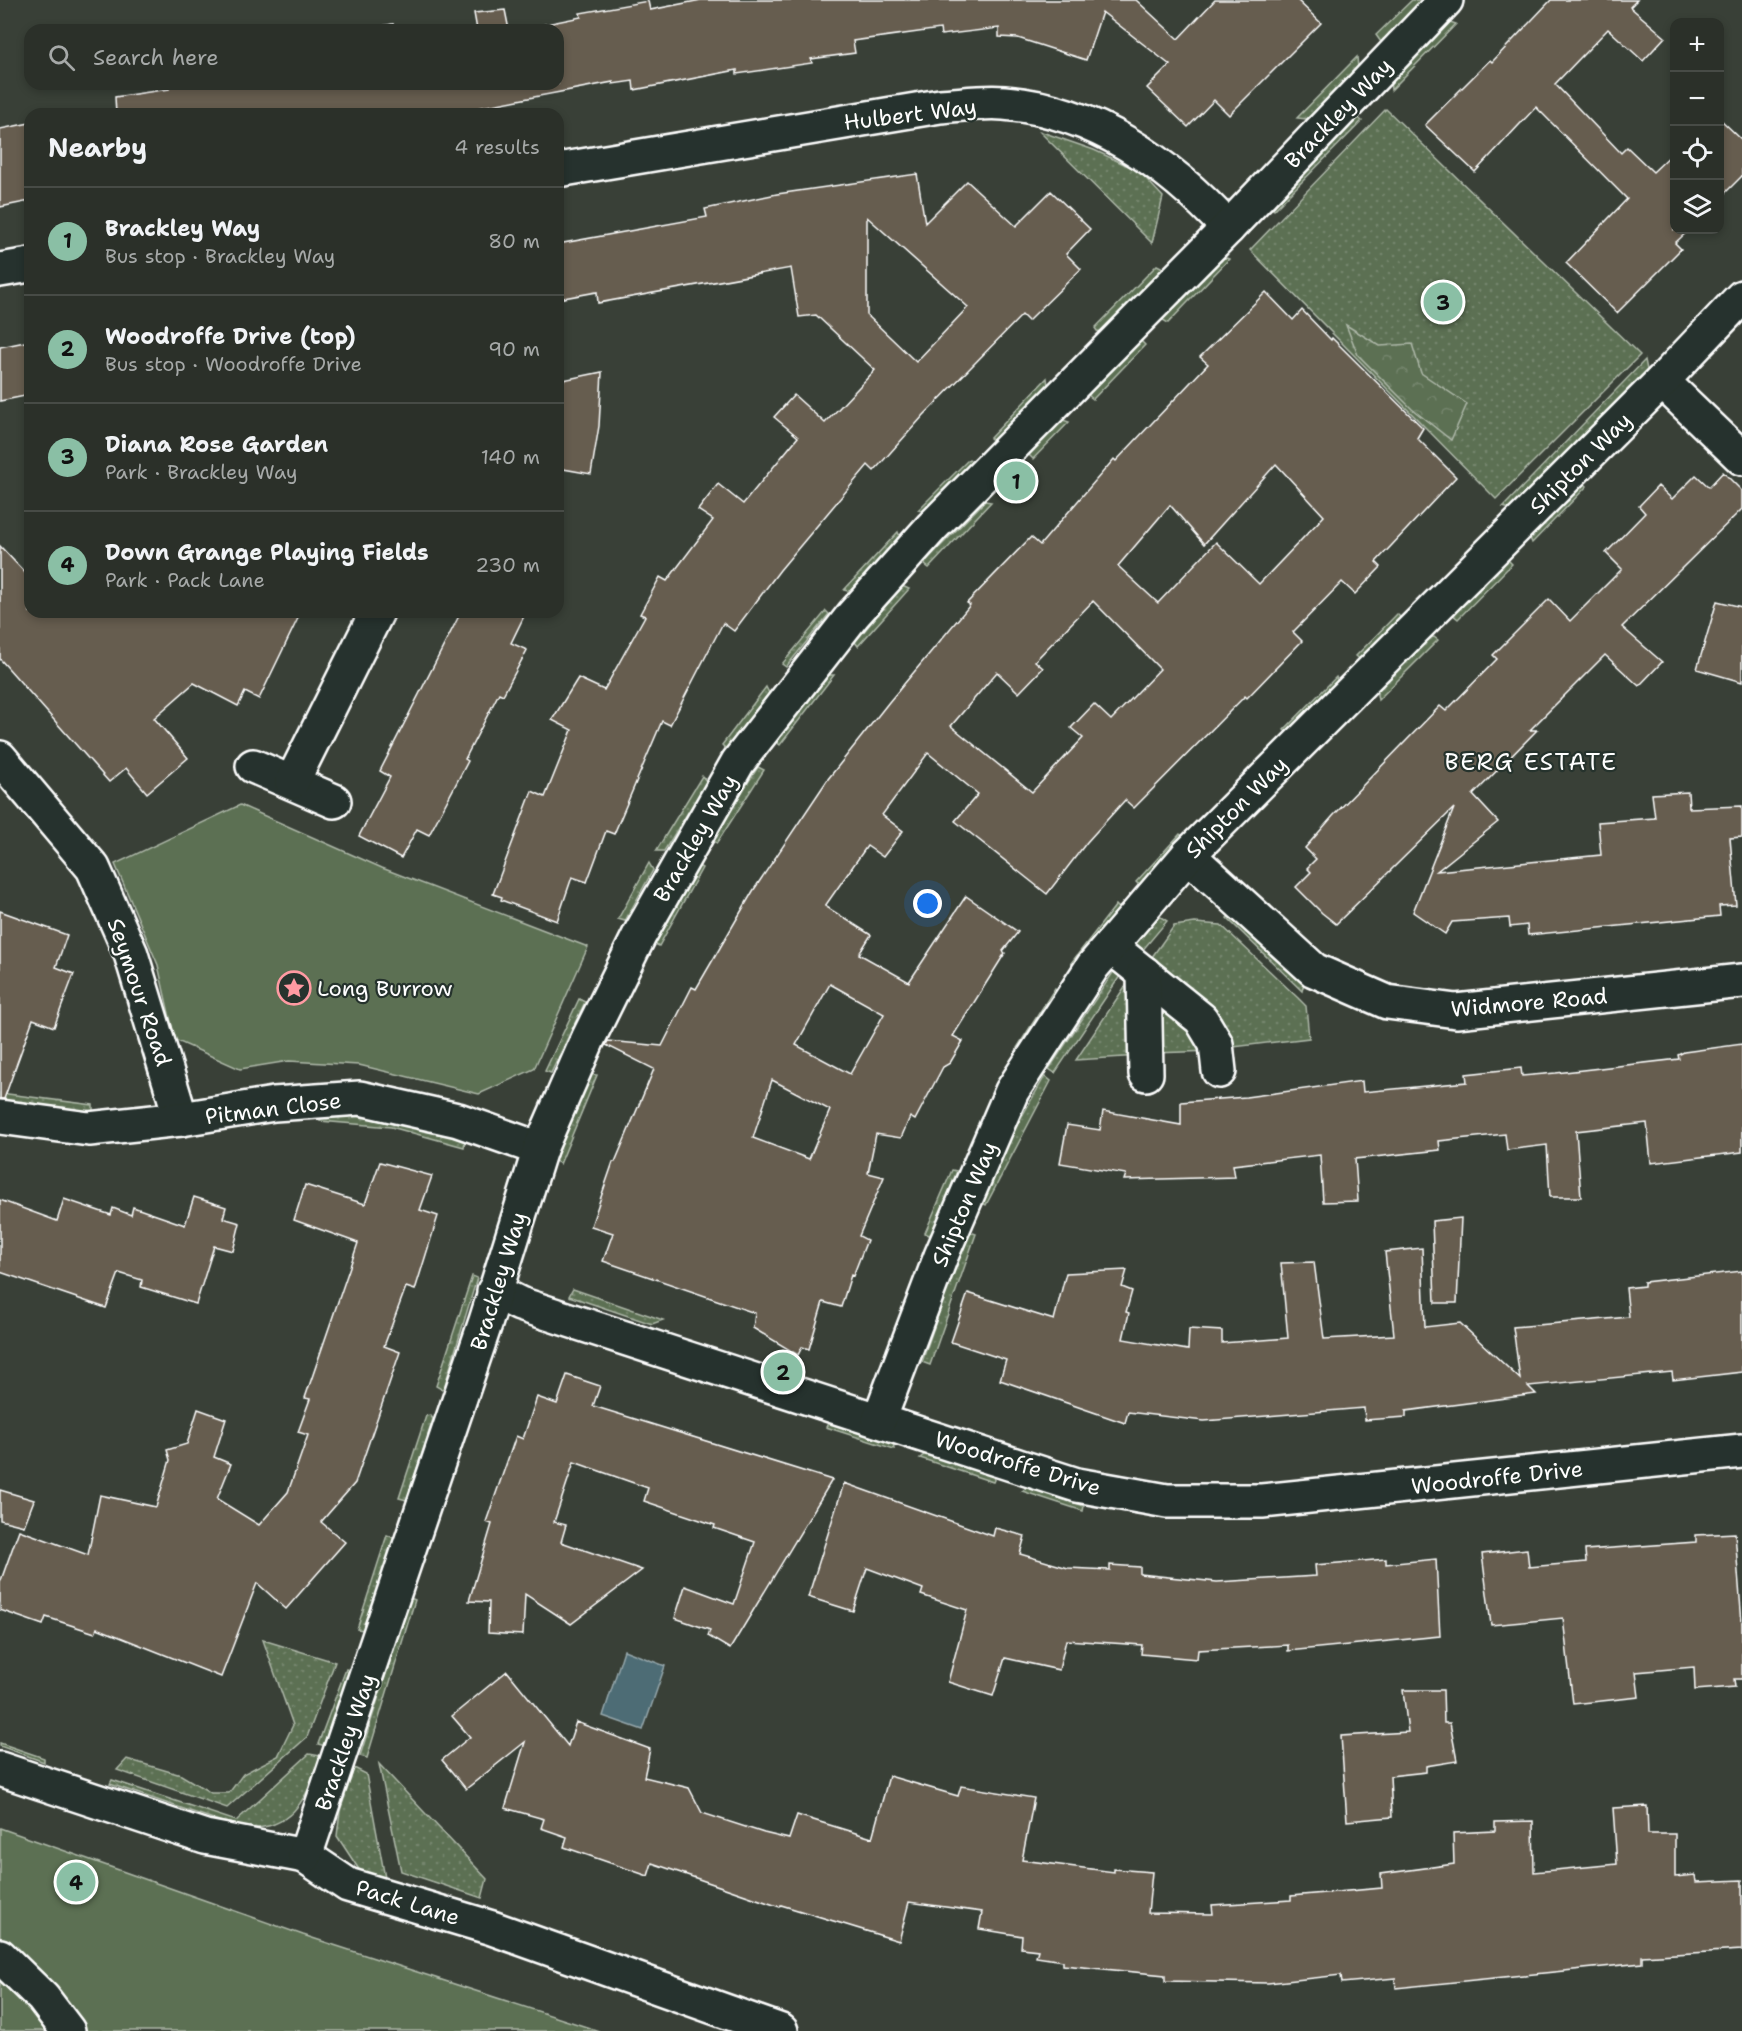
<!DOCTYPE html>
<html lang="en">
<head>
<meta charset="utf-8">
<style>
	body { margin:0; font-family:"Shantell Sans",sans-serif; background:#373c35; color:#f1f3f6 }
	.controls { position:absolute; right:18px; top:18px; display:grid; overflow:hidden; border-radius:12px; box-shadow:0 3px 9px #0003 }
	.controls button { width:54px; height:54px; display:grid; place-items:center; padding:0; border:0; border-bottom:2px solid #474b46; background:#2b3029; color:#f1f3f6; font:30px sans-serif }
	.you { position:absolute; left:928px; top:904px; width:21px; height:21px; margin:-15px; border:4px solid #fff; border-radius:50%; background:#1a73e8; box-shadow:0 0 0 9px #1a73e833 }
	.badge { display:grid; place-items:center; width:39px; height:39px; border-radius:50%; background:#8abfa5; color:#111; font-size:20px; font-weight:700 }
	.pin { position:absolute; translate:-50% -50%; border:3px solid #fff; box-shadow:0 2px 6px #0006 }
	.list { margin:0; padding:0; list-style:none }
	h2 { display:flex; justify-content:space-between; align-items:center; height:78px; margin:0; padding:0 24px; font-size:26px }
	h2 small { font-size:20px; font-weight:400; color:#a6a9a8 }
	.list li { display:grid; grid-template-columns:39px 1fr auto; gap:18px; align-items:center; box-sizing:border-box; height:108px; padding:0 24px; border-top:2px solid #474b46 }
	.list b { display:block; font-size:22px; white-space:nowrap }
	.list p { margin:0; font-size:20px; white-space:nowrap; color:#a6a9a8 }
	.list em { font-size:20px; font-style:normal; color:#a6a9a8 }
	.icon { flex:none; width:33px; height:33px; fill:none; stroke:currentColor; stroke-width:2; stroke-linecap:round; stroke-linejoin:round }
	.map { position:relative; flex:none; width:1742px; height:2031px; overflow:hidden }
	.search { position:absolute; background:#2b3029; box-shadow:0 3px 9px #0003; left:24px; top:24px; width:540px; height:66px; display:flex; align-items:center; gap:15px; box-sizing:border-box; padding:0 21px; border-radius:18px; color:#a6a9a8; font-size:22px }
	.panel { position:absolute; background:#2b3029; box-shadow:0 3px 9px #0003; left:24px; top:108px; width:540px; height:510px; border-radius:18px }
	.map>svg:first-child { display:block }
	.grass { fill:url(#grass-dots); stroke:#aeb8a9; stroke-width:1.5 }
	.forest { fill:url(#forest-crowns); stroke:#aeb8a9; stroke-width:1.5 }
	.park { fill:#5c7053; stroke:#aeb8a9; stroke-width:1.5 }
	.water { fill:#4e6c74; stroke:#95a7ac; stroke-width:1.5 }
	.building { fill:#665d4f; stroke:#fff; stroke-width:1.5; fill-rule:evenodd }
	.lines { fill:none; stroke-linecap:round; stroke-linejoin:round }
	.minor-casing { stroke:#fff; stroke-width:38 }
	.minor { stroke:#26332d; stroke-width:33 }
	.labels { text-anchor:middle; stroke-width:4.5; stroke-linejoin:round; paint-order:stroke }
	.street-label { font-size:22px; fill:#fff; stroke:#26332d }
	.poi-label { font-size:22px; fill:#fff; stroke:#26332d; text-anchor:start }
	.neighbourhood-label { font-size:24px; letter-spacing:1.5px; fill:#fff; stroke:#26332d }
</style>
</head>
<body>
<div class="map">
<svg width="1742" height="2031" viewBox="0 0 1742 2031">
	<defs>
		<pattern id="grass-dots" width="8" height="8" patternUnits="userSpaceOnUse" patternTransform="scale(1.5)"><rect width="8" height="8" fill="#5c7053"/><path d="M2 2h.1M6 6h.1" fill="none" stroke="#74856d" stroke-width="1.8" stroke-linecap="round"/></pattern>
		<pattern id="forest-crowns" width="20" height="18" patternUnits="userSpaceOnUse" patternTransform="scale(1.5)"><rect width="20" height="18" fill="#5c7053"/><path d="M2 6a3 3 0 1 1 6 0M12 15a3 3 0 1 1 6 0" fill="none" stroke="#74856d"/></pattern>
	</defs>
	<rect width="100%" height="100%" fill="#394037"/>
	<filter id="ink" filterUnits="userSpaceOnUse"><feTurbulence type="fractalNoise" baseFrequency=".0167" numOctaves="2"/><feDisplacementMap in="SourceGraphic" scale="12" xChannelSelector="R" yChannelSelector="G"/><feConvolveMatrix kernelMatrix="1 2 1 2 8 2 1 2 1" color-interpolation-filters="sRGB"/></filter>
	<g filter="url(#ink)">
		<g class="grass">
			<polygon points="1412,0 1422,0 1381,42 1376,35"/>
			<polygon points="1447,21 1456,24 1391,90 1390,80"/>
			<polygon points="1357,57 1358,68 1307,119 1297,118"/>
			<polygon points="1386,109 1640,355 1496,499 1250,250"/>
			<polygon points="1356,116 1362,121 1274,210 1268,206"/>
			<polygon points="1039,131 1094,150 1139,171 1163,197 1152,243"/>
			<polygon points="1226,258 1229,259 1168,323 1163,320 1164,315 1219,259"/>
			<polygon points="1157,265 1163,268 1103,332 1097,331 1095,328"/>
			<polygon points="1141,341 1145,345 1093,399 1089,396 1090,392"/>
			<polygon points="1645,360 1647,370 1510,509 1503,507"/>
			<polygon points="1047,378 1048,386 998,439 994,441 990,438"/>
			<polygon points="1063,420 1069,422 1033,459 1029,455"/>
			<polygon points="969,459 972,462 970,466 927,512 918,510"/>
			<polygon points="1582,481 1587,486 1532,543 1530,538 1531,532"/>
			<polygon points="985,501 991,502 929,568 925,565 926,561"/>
			<polygon points="898,532 900,537 852,592 844,590"/>
			<polygon points="1507,559 1512,564 1458,619 1452,614"/>
			<polygon points="902,586 909,589 858,646 855,642"/>
			<polygon points="826,611 829,614 786,667 782,664"/>
			<polygon points="1397,614 1403,620 1362,661 1356,656"/>
			<polygon points="1434,637 1438,640 1378,700 1376,689 1428,638"/>
			<polygon points="826,675 834,675 780,745 775,741"/>
			<polygon points="1336,677 1339,685 1289,734 1284,730"/>
			<polygon points="766,687 769,693 726,749 722,745"/>
			<polygon points="758,767 764,770 717,843 711,840"/>
			<polygon points="702,776 707,782 664,851 656,851"/>
			<polygon points="1180,834 1185,838 1141,887 1136,882"/>
			<polygon points="649,863 653,870 625,921 618,919"/>
			<polygon points="695,864 702,868 659,946 655,944 654,938"/>
			<polygon points="1116,905 1120,909 1075,966 1071,963"/>
			<polygon points="1232,914 1304,983 1302,991 1227,918"/>
			<polygon points="1159,916 1167,921 1136,958 1129,951"/>
			<polygon points="1195,923 1221,925 1298,998 1306,1006 1309,1038 1225,1048 1147,964 1174,926"/>
			<polygon points="1126,967 1055,1073 1049,1069 1116,968"/>
			<polygon points="1132,976 1140,1056 1076,1060"/>
			<polygon points="1055,988 1059,992 1022,1050 1017,1048"/>
			<polygon points="1150,989 1213,1051 1153,1053"/>
			<polygon points="579,999 585,1002 551,1073 545,1071"/>
			<polygon points="589,1074 597,1075 560,1164 554,1160"/>
			<polygon points="1045,1076 1051,1081 986,1205 979,1201 997,1160"/>
			<polygon points="0,1093 93,1105 93,1114 0,1103"/>
			<path d="M321,1115C372,1114 417,1125 465,1141L464,1147L391,1127L320,1121Z"/>
			<polygon points="952,1170 957,1171 933,1232 929,1235 925,1233"/>
			<polygon points="967,1231 976,1234 930,1365 922,1362"/>
			<polygon points="472,1276 477,1278 444,1388 441,1389 436,1386"/>
			<polygon points="573,1289 663,1320 652,1324 569,1296"/>
			<polygon points="430,1415 433,1419 407,1500 399,1498 426,1416"/>
			<polygon points="830,1420 893,1440 894,1449 826,1427"/>
			<polygon points="928,1452 993,1475 994,1480 993,1482 920,1458"/>
			<polygon points="1029,1486 1084,1506 1083,1511 1022,1491"/>
			<polygon points="387,1535 394,1538 365,1630 357,1629"/>
			<polygon points="410,1598 415,1600 367,1758 360,1756"/>
			<polygon points="263,1640 335,1662 307,1737 227,1808 117,1770 127,1759 181,1775 211,1793 229,1793 243,1774 278,1756 293,1725"/>
			<polygon points="346,1669 351,1671 326,1746 318,1744"/>
			<polygon points="0,1743 44,1758 44,1762 0,1746"/>
			<path d="M309,1754L321,1756C308,1800 289,1835 237,1827L110,1784L112,1780L236,1821Z"/>
			<polygon points="379,1764 487,1879 482,1898 401,1871"/>
			<polygon points="354,1768 366,1774 385,1878 360,1871 337,1836 340,1811"/>
		</g>
		<polygon class="forest" points="1346,325 1380,346 1412,344 1421,373 1467,404 1451,440 1412,409 1358,355"/>
		<g class="park">
			<polygon points="240,805 382,868 588,947 534,1069 479,1094 359,1065 289,1061 240,1069 175,1040 158,965 115,864"/>
			<polygon points="0,1828 303,1935 599,2031 0,2031"/>
		</g>
		<polygon class="water" points="624,1650 665,1666 643,1730 603,1716"/>
		<g class="building">
			<polygon points="701,0 1136,0 1178,39 1215,0 1297,0 1321,23 1229,115 1214,100 1188,127 1147,88 1170,65 1102,12 1086,60 1018,38 999,37 999,28 941,35 940,29 853,41 855,53 811,59 812,63 737,74 737,70 634,90 633,81 613,84 613,82 476,108 477,114 116,114 115,97 169,89 168,84 558,84 558,30 517,30 581,17 580,13 648,1 650,10"/>
			<polygon points="1551,0 1637,0 1630,7 1665,37 1643,61 1608,29 1555,84 1621,153 1627,147 1653,172 1674,152 1674,230 1689,230 1675,243 1681,249 1617,313 1566,263 1627,199 1536,107 1475,172 1425,125 1490,60 1492,62"/>
			<polygon points="505,10 509,30 477,30 474,13"/>
			<polygon points="393,24 394,30 362,30"/>
			<polygon points="1719,118 1742,140 1742,176 1719,199"/>
			<polygon points="30,123 30,201 0,207 0,129"/>
			<path d="M917,174L925,223L967,181L1016,226L1051,191L1090,229L1066,254L1081,269L1028,321L1022,315L924,415L874,471L868,465L780,570L734,631L723,623L670,725L662,721L614,834L606,831L587,882L572,877L557,921L501,900L502,897L493,894L532,791L545,797L572,730L552,720L578,678L604,690L645,616L640,614L660,577L667,581L713,520L698,510L718,484L743,504L798,437L774,417L794,395L825,423L875,370L816,315L799,317L791,268L598,303L597,292L558,299V244L707,217L705,209L777,194ZM867,217L968,307L916,362L867,315Z"/>
			<path d="M1266,292L1293,320L1302,310L1331,340L1332,338L1423,428L1417,438L1456,477L1376,562L1381,567L1355,594L1342,582L1293,632L1302,641L1247,698L1245,696L1134,808L1125,800L1087,842L1047,894L955,821L978,794L928,753L882,815L903,831L883,857L867,846L825,906L871,935L859,954L909,982L966,896L1018,932L1003,951L1005,953L953,1036L963,1041L950,1063L943,1067L915,1120L910,1117L901,1138L876,1134L868,1173L884,1177L859,1236L867,1240L853,1276L851,1275L841,1307L823,1302L809,1349L802,1347L798,1355L753,1328L755,1313L603,1261L613,1233L591,1226L613,1162H615L654,1069L606,1045L608,1041L662,1046L692,987L696,989L753,891L828,779L889,702L970,605L967,603L1031,537L1040,545L1114,459L1116,461L1208,364L1200,357ZM1276,464L1324,516L1259,584L1216,542L1158,603L1118,566L1170,505L1204,544ZM1093,601L1160,669L1111,720L1094,704L1071,728L1083,738L1032,792L951,726L997,672L1019,693L1043,668L1035,661ZM830,984L884,1014L850,1074L796,1045ZM772,1080L830,1110L809,1159L753,1138Z"/>
			<polygon points="30,341 30,395 0,401 0,347"/>
			<polygon points="602,372 599,426 591,474 558,468 558,381"/>
			<polygon points="1723,472 1742,491 1742,509 1622,627 1662,662 1639,686 1605,655 1530,730 1537,730 1473,795 1498,822 1437,871 1601,855 1598,822 1655,818 1652,794 1688,792 1689,808 1742,806 1742,837 1730,838 1736,905 1719,906 1720,916 1528,935 1527,925 1510,927 1509,918 1452,922 1445,934 1413,912 1454,808 1336,924 1322,913 1296,887 1311,872 1307,868 1316,859 1305,848 1333,816 1440,706 1446,711 1497,659 1493,655 1549,599 1570,621 1622,569 1606,553 1645,513 1639,506 1658,486 1672,499 1696,475 1709,487"/>
			<polygon points="0,546 30,578 30,612 301,612 259,699 245,692 238,706 194,683 154,718 188,758 147,793 126,768 109,782 0,659"/>
			<polygon points="1717,601 1742,607 1742,682 1697,669"/>
			<polygon points="461,612 526,612 511,643 527,650 503,695 499,693 465,759 468,761 429,835 417,829 401,858 359,836 390,777 380,771"/>
			<polygon points="0,911 67,935 56,967 74,974 54,1027 33,1019 4,1099 0,1099"/>
			<polygon points="1742,1044 1742,1152 1651,1163 1647,1123 1576,1131 1581,1197 1550,1197 1547,1145 1507,1150 1505,1134 1439,1141 1440,1150 1355,1159 1358,1201 1323,1202 1320,1155 1233,1165 1235,1177 1124,1180 1126,1174 1060,1163 1067,1125 1100,1130 1103,1111 1181,1125 1181,1102 1246,1097 1362,1081 1363,1092 1467,1082 1466,1074 1521,1068 1522,1076 1556,1073 1679,1059 1678,1055 1684,1052"/>
			<polygon points="380,1162 432,1176 420,1210 438,1216 415,1290 406,1287 384,1346 400,1352 355,1483 321,1522 345,1542 286,1609 257,1583 221,1677 97,1628 95,1633 46,1617 43,1625 0,1610 0,1583 19,1530 88,1555 100,1495 156,1507 170,1460 167,1450 187,1444 198,1409 226,1419 214,1457 231,1464 217,1499 259,1525 288,1492 308,1435 298,1432 310,1399 305,1398 358,1243 294,1220 305,1185 365,1204"/>
			<polygon points="194,1197 226,1207 223,1218 240,1223 233,1251 214,1246 196,1304 141,1287 142,1280 119,1273 106,1308 0,1272 0,1200 57,1221 64,1199 111,1215 113,1208 131,1215 133,1207 185,1225"/>
			<polygon points="1461,1218 1457,1303 1435,1303 1432,1221"/>
			<polygon points="1422,1248 1425,1327 1460,1323 1520,1379 1513,1327 1629,1317 1626,1288 1644,1286 1644,1282 1742,1271 1742,1372 1673,1380 1672,1372 1528,1386 1536,1394 1406,1411 1406,1417 1365,1420 1364,1408 1204,1421 1128,1412 1125,1423 1000,1380 1006,1360 951,1342 968,1293 1054,1320 1066,1273 1127,1270 1122,1287 1132,1291 1126,1312 1129,1313 1123,1339 1188,1350 1189,1329 1222,1331 1222,1343 1288,1338 1281,1263 1314,1262 1324,1339 1394,1335 1385,1252"/>
			<polygon points="567,1375 600,1386 593,1406 832,1480 730,1649 708,1636 710,1630 675,1618 685,1586 734,1604 755,1542 714,1528 715,1525 644,1501 648,1488 574,1462 554,1522 566,1525 561,1542 642,1570 571,1624 525,1594 523,1635 488,1633 489,1602 469,1601 492,1524 486,1522 516,1436 523,1439 537,1397 557,1404"/>
			<polygon points="844,1483 993,1536 995,1528 1025,1536 1020,1554 1068,1568 1110,1570 1110,1565 1140,1567 1140,1574 1217,1582 1316,1576 1315,1565 1386,1559 1386,1564 1436,1559 1440,1636 1288,1651 1288,1645 1198,1650 1197,1659 1141,1654 1142,1645 1066,1640 1059,1670 1005,1658 993,1696 948,1682 967,1610 921,1595 923,1589 867,1568 853,1611 808,1597"/>
			<polygon points="0,1490 34,1500 24,1526 0,1520"/>
			<polygon points="1735,1533 1742,1624 1742,1679 1734,1679 1735,1687 1695,1690 1694,1667 1636,1672 1639,1697 1573,1704 1563,1618 1491,1625 1482,1554 1527,1549 1529,1567 1586,1562 1585,1550 1696,1542 1696,1535"/>
			<polygon points="507,1671 568,1746 576,1722 650,1749 644,1777 689,1788 702,1813 764,1833 789,1839 797,1815 872,1838 889,1776 958,1796 961,1786 1034,1798 1022,1860 1114,1872 1114,1869 1152,1872 1148,1913 1213,1914 1212,1905 1291,1900 1291,1896 1382,1888 1381,1874 1454,1864 1453,1833 1495,1831 1495,1822 1533,1821 1534,1872 1617,1864 1613,1808 1647,1806 1648,1834 1675,1834 1675,1877 1695,1875 1696,1882 1742,1880 1742,1950 1642,1956 1642,1963 1396,1988 1395,1978 1342,1983 1341,1975 1268,1983 1165,1981 1165,1975 1063,1965 1063,1961 1036,1957 1038,1950 1021,1948 1022,1936 979,1929 982,1912 909,1902 899,1941 781,1905 780,1907 652,1863 648,1876 564,1847 567,1837 541,1828 544,1819 505,1808 525,1742 466,1789 442,1760 470,1737 452,1716"/>
			<polygon points="1403,1690 1443,1690 1444,1723 1450,1723 1457,1761 1426,1766 1426,1772 1390,1776 1392,1817 1347,1821 1341,1736 1408,1732"/>
		</g>
		<g class="lines">
			<g class="minor-casing">
				<g id="minor">
					<path d="M558,170L940,106C960,105 983,101 1004,103C1093,110 1169,163 1228,228"/>
					<polyline points="0,270 30,265"/>
					<polyline points="1662,381 1742,458"/>
					<polyline points="0,758 93,868 131,954 181,1119"/>
					<polyline points="253,766 334,801"/>
					<polyline points="292,782 377,612"/>
					<polyline points="1188,855 1314,970 1387,1002 1456,1011 1742,981"/>
					<polyline points="1110,946 1201,1019 1216,1044 1219,1071"/>
					<polyline points="1144,973 1146,1074"/>
					<polyline points="0,1117 89,1129 181,1119 274,1104 360,1098 458,1120 540,1149"/>
					<polyline points="494,1291 520,1304 1021,1467 1077,1485 1167,1501 1262,1501 1742,1451"/>
					<polyline points="879,1420 941,1256 1012,1091 1093,966 1188,855 1662,381 1742,297"/>
					<polyline points="0,1769 205,1837 305,1856 348,1885 492,1928 781,2031"/>
					<polyline points="305,1856 486,1321 540,1149 588,1039 640,934 738,762 853,615 932,527 1228,228 1446,0"/>
					<polyline points="0,1956 43,1998 68,2031"/>
				</g>
			</g>
			<use href="#minor" class="minor"/>
		</g>
	</g>
	<defs>
		<g id="sight-ring" transform="scale(1.725)"><circle r="9.5" fill="#26332d" stroke="#ff9aa2" stroke-width="1.5"/><path d="M0-6L1.8-2.2L6-1.7L2.9 1.2L3.7 5.4L0 3.3L-3.7 5.4L-2.9 1.2L-6-1.7L-1.8-2.2Z" fill="#ff9aa2"/></g>
	</defs>
	<g fill-rule="evenodd">
		<use href="#sight-ring" x="294" y="988"/>
	</g>
	<g class="labels">
		<g class="street-label">
			<text transform="translate(1338 113) rotate(-46)" y="8">Brackley Way</text>
			<text transform="translate(910 114) rotate(-7)" y="8">Hulbert Way</text>
			<text transform="translate(1580 463) rotate(-45)" y="8">Shipton Way</text>
			<text transform="translate(1236 807) rotate(-45)" y="8">Shipton Way</text>
			<text transform="translate(695 838) rotate(-60)" y="8">Brackley Way</text>
			<text transform="translate(140 992) rotate(71)" y="8">Seymour Road</text>
			<text transform="translate(1529 1002) rotate(-5)" y="8">Widmore Road</text>
			<text transform="translate(273 1108) rotate(-7)" y="8">Pitman Close</text>
			<text transform="translate(964 1204) rotate(-67)" y="8">Shipton Way</text>
			<text transform="translate(498 1281) rotate(-73)" y="8">Brackley Way</text>
			<text transform="translate(1018 1463) rotate(17)" y="8">Woodroffe Drive</text>
			<text transform="translate(1497 1477) rotate(-6)" y="8">Woodroffe Drive</text>
			<text transform="translate(345 1742) rotate(-71)" y="8">Brackley Way</text>
			<text transform="translate(408 1902) rotate(17)" y="8">Pack Lane</text>
		</g>
		<g class="poi-label">
			<text x="317" y="996">Long Burrow</text>
		</g>
		<g class="neighbourhood-label">
			<text x="1531" y="770">BERG ESTATE</text>
		</g>
	</g>
</svg>
<div class="controls">
<button>+</button>
<button>−</button>
<button><svg class="icon" aria-label="locate" viewBox="0 0 24 24"><circle cx="12" cy="12" r="6"/><path d="M12 2v4M12 18v4M2 12h4M18 12h4"/></svg></button>
<button><svg class="icon" aria-label="layers" viewBox="0 0 24 24"><path d="M12 4l9 5-9 5-9-5zM3 14l9 5 9-5"/></svg></button>
</div>
<div class="you"></div>
<div class="pin badge" style="left:1016px;top:481px">1</div>
<div class="pin badge" style="left:783px;top:1372px">2</div>
<div class="pin badge" style="left:1443px;top:302px">3</div>
<div class="pin badge" style="left:76px;top:1882px">4</div>
<div class="search"><svg class="icon" aria-label="search" viewBox="0 0 24 24"><circle cx="10" cy="10" r="6"/><path d="M15 15l6 6"/></svg>Search here</div>
<section class="panel">
<h2>Nearby<small>4 results</small></h2>
<ul class="list">
<li><span class="badge">1</span><div><b>Brackley Way</b><p>Bus stop · Brackley Way</p></div><em>80 m</em></li>
<li><span class="badge">2</span><div><b>Woodroffe Drive (top)</b><p>Bus stop · Woodroffe Drive</p></div><em>90 m</em></li>
<li><span class="badge">3</span><div><b>Diana Rose Garden</b><p>Park · Brackley Way</p></div><em>140 m</em></li>
<li><span class="badge">4</span><div><b>Down Grange Playing Fields</b><p>Park · Pack Lane</p></div><em>230 m</em></li>
</ul>
</section>
</div>
</body>
</html>
